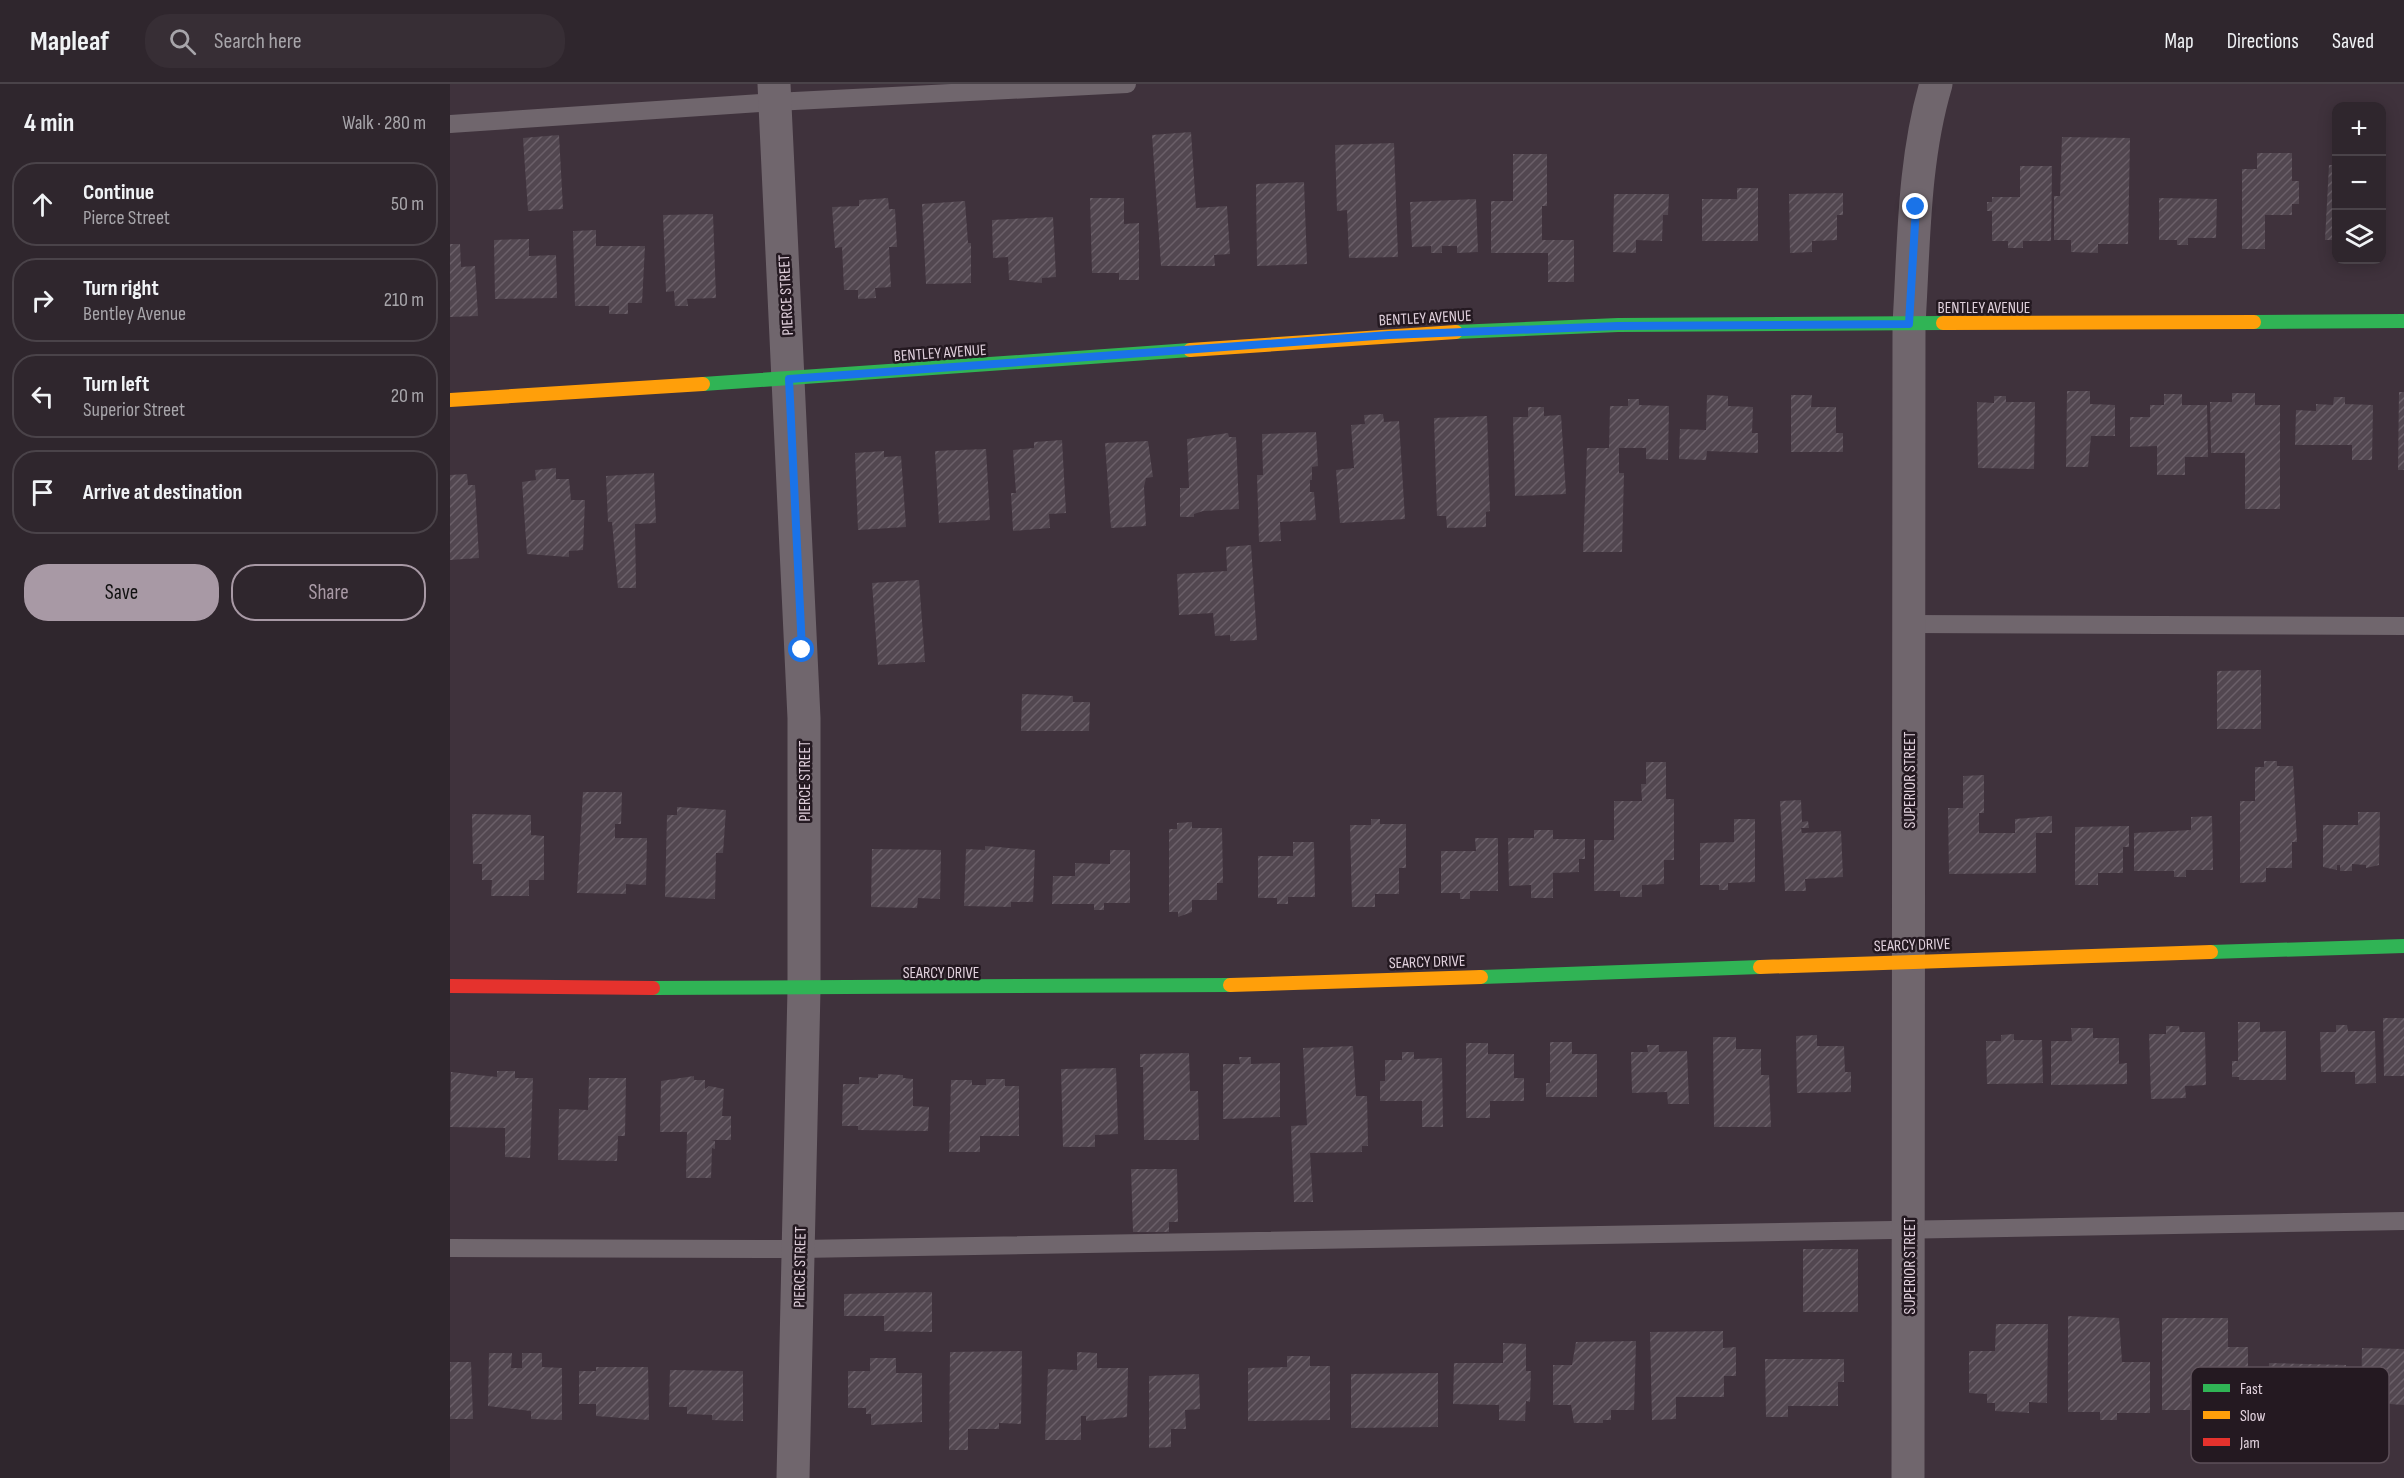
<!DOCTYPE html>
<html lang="en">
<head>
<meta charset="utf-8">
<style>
	body { margin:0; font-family:"Sofia Sans Condensed",sans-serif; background:#372e35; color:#f1f3f6 }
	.controls { position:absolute; right:18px; top:18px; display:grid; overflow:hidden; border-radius:12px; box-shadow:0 3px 15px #0003 }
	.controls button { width:54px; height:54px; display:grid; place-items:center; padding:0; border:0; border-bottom:2px solid #4a4349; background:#2f262d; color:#f1f3f6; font:30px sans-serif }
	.stop { position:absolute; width:18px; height:18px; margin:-14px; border:4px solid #1a73e8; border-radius:50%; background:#fff }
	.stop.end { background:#1a73e8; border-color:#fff; box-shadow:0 2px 6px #0008 }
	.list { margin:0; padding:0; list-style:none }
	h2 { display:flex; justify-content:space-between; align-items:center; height:78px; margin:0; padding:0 24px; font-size:26px }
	h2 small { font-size:20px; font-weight:400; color:#a7a5aa }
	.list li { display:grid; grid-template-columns:39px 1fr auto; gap:18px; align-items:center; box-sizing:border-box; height:84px; margin:0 12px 12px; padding:0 12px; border:2px solid #4a4349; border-radius:24px }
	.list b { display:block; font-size:22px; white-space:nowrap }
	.list p { margin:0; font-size:20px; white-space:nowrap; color:#a7a5aa }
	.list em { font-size:20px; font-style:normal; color:#a7a5aa }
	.actions { display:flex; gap:12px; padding:18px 24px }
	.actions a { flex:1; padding:14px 0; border:2px solid #a899a5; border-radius:24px; text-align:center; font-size:21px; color:#a899a5 }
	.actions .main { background:#a899a5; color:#111 }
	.icon { flex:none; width:33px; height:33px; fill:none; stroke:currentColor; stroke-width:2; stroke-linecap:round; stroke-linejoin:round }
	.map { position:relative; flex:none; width:1954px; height:1394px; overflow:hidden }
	header { display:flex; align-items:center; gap:36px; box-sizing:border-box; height:84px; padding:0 30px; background:#2f262d; border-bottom:2px solid #4a4349 }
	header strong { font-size:28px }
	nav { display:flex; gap:33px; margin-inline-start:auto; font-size:21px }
	.search { width:420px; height:54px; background:#372e35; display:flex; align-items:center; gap:15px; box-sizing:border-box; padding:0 21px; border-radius:24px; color:#a7a5aa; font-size:22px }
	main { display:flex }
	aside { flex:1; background:#2f262d }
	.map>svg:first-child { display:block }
	.building { fill:url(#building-hatch) }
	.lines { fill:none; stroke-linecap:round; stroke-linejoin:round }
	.lane { stroke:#70666d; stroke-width:18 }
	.street { stroke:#70666d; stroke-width:33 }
	.fast { stroke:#30b455; stroke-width:14 }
	.slow { stroke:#ff9f0a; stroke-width:14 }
	.jam { stroke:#e5322d; stroke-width:14 }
	.route { stroke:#1a73e8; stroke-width:8 }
	.labels { text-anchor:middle; stroke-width:5; stroke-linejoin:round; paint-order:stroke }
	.street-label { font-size:16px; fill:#e1d1dd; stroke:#241921 }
	.key { fill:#241921; stroke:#5d5059; stroke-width:1.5 }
	.key-label { font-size:16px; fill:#e1d1dd }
</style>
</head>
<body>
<header>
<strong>Mapleaf</strong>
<div class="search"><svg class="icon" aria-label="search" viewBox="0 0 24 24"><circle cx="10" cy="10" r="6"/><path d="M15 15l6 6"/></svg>Search here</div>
<nav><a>Map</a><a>Directions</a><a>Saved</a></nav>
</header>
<main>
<aside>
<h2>4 min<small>Walk · 280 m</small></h2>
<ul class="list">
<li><svg class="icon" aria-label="ahead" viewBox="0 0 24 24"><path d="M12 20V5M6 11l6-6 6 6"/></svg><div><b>Continue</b><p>Pierce Street</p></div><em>50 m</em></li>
<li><svg class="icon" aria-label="right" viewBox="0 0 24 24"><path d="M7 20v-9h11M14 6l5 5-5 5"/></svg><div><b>Turn right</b><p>Bentley Avenue</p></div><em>210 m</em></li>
<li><svg class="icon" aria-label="left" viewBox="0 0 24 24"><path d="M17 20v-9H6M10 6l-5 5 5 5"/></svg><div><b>Turn left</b><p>Superior Street</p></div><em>20 m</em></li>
<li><svg class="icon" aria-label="arrive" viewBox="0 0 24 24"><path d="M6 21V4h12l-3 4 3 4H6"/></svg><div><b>Arrive at destination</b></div></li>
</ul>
<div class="actions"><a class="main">Save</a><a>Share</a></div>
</aside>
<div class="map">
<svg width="1954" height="1394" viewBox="0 0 1954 1394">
	<defs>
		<pattern id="building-hatch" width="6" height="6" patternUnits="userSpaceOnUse" patternTransform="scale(1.5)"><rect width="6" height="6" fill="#524750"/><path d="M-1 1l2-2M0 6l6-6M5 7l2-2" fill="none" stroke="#6b6069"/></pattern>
	</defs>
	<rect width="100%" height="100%" fill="#3f323c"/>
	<g class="building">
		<polygon points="741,48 746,124 777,122 780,170 764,171 765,182 711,182 702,51"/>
		<polygon points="109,51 113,125 78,127 73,54"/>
		<polygon points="1612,53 1680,54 1678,160 1648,160 1648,169 1621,168 1621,156 1604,156 1604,112 1610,112"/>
		<polygon points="944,59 948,173 899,174 897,126 887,127 885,61"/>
		<polygon points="1807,69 1842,69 1842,97 1849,97 1849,120 1842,120 1842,131 1815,131 1815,165 1792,165 1792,85 1807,85"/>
		<polygon points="1063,70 1097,70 1097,122 1092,122 1092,156 1124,156 1124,198 1098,198 1098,169 1041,169 1041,117 1063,117"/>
		<polygon points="1879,81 1886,81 1886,156 1875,156"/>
		<polygon points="1570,82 1602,82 1601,157 1573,157 1573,164 1558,164 1558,157 1542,157 1542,127 1537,127 1537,118 1542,118 1542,113 1570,113"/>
		<polygon points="854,98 857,180 807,182 806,100"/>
		<polygon points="1287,104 1308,104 1308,157 1252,157 1252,115 1287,115"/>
		<polygon points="1393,109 1393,131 1387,131 1387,156 1362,157 1362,168 1340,169 1339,110"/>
		<polygon points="1164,110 1219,110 1218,131 1213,131 1212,157 1186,156 1186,169 1163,168"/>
		<polygon points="438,114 439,125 445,125 447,163 439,163 441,203 425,204 426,214 408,215 408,206 394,206 392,163 385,164 382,123 409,122 409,116"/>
		<polygon points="640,114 674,114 674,140 689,139 689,196 669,196 669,189 642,189"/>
		<polygon points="1709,114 1767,115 1766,154 1738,154 1738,161 1727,161 1727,156 1709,156"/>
		<polygon points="1026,115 1028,168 1007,169 1007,162 992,162 992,169 981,169 981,162 962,163 960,118"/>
		<polygon points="515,117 518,159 521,159 521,199 476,200 472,120"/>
		<polygon points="263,130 266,214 237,215 238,222 225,222 224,207 216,208 213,131"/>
		<polygon points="603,133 606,193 592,194 592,199 559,196 558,173 543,174 542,136"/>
		<polygon points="146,146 146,162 195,162 192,219 178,219 178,230 159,230 159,222 125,222 123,147"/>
		<polygon points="79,155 79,172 106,171 107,214 45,215 44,156"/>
		<polygon points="0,160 10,160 11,183 25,182 28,232 0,233"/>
		<polygon points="1617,307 1640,307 1640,320 1665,321 1665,352 1641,352 1638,383 1616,383"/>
		<polygon points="1949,308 1954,308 1954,386 1948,386"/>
		<polygon points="1782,309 1805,309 1805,321 1830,321 1830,425 1795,425 1795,369 1761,369 1760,318 1782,318"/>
		<polygon points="1714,310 1732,310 1732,321 1757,321 1758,373 1735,373 1735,391 1707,391 1707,362 1680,363 1680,333 1700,333 1700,321 1714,321"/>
		<polygon points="1257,311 1278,312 1278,322 1303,323 1302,349 1308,349 1308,369 1257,367 1256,376 1229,375 1230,345 1256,346"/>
		<polygon points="1341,311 1362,311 1361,323 1386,323 1386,349 1393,349 1393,368 1341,368"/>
		<polygon points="1544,312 1556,312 1556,318 1585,318 1584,385 1528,384 1527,318 1544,319"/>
		<polygon points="1884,313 1895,313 1895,320 1923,321 1922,376 1902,376 1902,361 1845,361 1846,326 1866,327 1866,320 1883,321"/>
		<polygon points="1178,315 1189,315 1189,321 1219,322 1218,376 1196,375 1196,364 1169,364 1169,389 1174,389 1172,468 1133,468 1137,364 1159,364 1160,322 1178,322"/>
		<polygon points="1078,323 1094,323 1094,332 1111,331 1116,410 1065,412 1063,333 1078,333"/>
		<polygon points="933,330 934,338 949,337 955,435 890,439 886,386 904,384 901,341 915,340 914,331"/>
		<polygon points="1037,332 1040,427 1036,428 1036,443 997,444 996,432 987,432 984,334"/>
		<polygon points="866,348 868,382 862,383 862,396 860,396 860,408 864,408 866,436 830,438 831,457 809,458 807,391 813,391 812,350"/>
		<polygon points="778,349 779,353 786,353 789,425 753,427 744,430 744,433 730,433 730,404 739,404 737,355"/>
		<polygon points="612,356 616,429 599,430 600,444 563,447 561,409 566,409 563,366 584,364 584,358"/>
		<polygon points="698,357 703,393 696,394 694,403 696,442 661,444 655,359"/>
		<polygon points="536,365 540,436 489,439 485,367"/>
		<polygon points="434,367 434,373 451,372 456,443 408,446 405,369"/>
		<polygon points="106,384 106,395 119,395 121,416 135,416 133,466 119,467 119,473 77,470 72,398 86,396 85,386"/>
		<polygon points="204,389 206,439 185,440 186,504 168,504 162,438 158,438 156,392"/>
		<polygon points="17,390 18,401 25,401 29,474 0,476 0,391"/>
		<polygon points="801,461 807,556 780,557 780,551 765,552 763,529 729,531 727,490 777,487 776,463"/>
		<polygon points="469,496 475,578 428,581 422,499"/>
		<polygon points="1811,586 1811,645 1767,645 1767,587"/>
		<polygon points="572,610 623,612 623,618 640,618 639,647 571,647"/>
		<polygon points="1814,677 1827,677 1827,682 1843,682 1847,758 1842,758 1842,784 1816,784 1816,798 1790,799 1790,717 1805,717 1805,683 1814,683"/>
		<polygon points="1196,678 1216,678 1216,715 1224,715 1224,776 1214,776 1214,800 1192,801 1192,813 1170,813 1170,807 1144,807 1144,756 1164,756 1164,717 1192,717 1191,700 1196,700"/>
		<polygon points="1534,691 1534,729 1529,729 1529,749 1565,749 1565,735 1602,732 1602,749 1586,749 1586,789 1499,790 1498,724 1513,724 1513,692"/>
		<polygon points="133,708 172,708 171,740 165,740 165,754 197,754 196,801 176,800 176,810 127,809"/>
		<polygon points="1351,716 1352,738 1358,737 1359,744 1351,744 1352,749 1391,747 1393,793 1355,795 1356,807 1335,807 1330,717"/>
		<polygon points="227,723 276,726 273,769 266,769 265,815 215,813 217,731 227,731"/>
		<polygon points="1908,728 1930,728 1929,781 1916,784 1916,781 1902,780 1902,787 1890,787 1890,781 1887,781 1887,786 1873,783 1873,741 1908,741"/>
		<polygon points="22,730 81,731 81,751 94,752 94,796 79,796 79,812 41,812 42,796 32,796 32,780 23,780"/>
		<polygon points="1762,732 1763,786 1736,786 1736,793 1724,793 1724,787 1684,787 1684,749 1741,746 1741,733"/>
		<polygon points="921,735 930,735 930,740 956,740 956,784 949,784 949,810 925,810 925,823 902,823 900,741 921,741"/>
		<polygon points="1284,735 1305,735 1305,798 1278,799 1278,806 1269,806 1269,801 1250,801 1250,759 1284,758"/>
		<polygon points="742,738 742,744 772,744 773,799 767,799 767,816 742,816 742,828 728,833 728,828 719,828 719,745 727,745 727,739"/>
		<polygon points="1679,742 1679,763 1673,763 1673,789 1648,789 1648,801 1625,801 1625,743"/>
		<polygon points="1084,746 1103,746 1103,755 1135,755 1135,775 1129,775 1129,788 1103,789 1103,814 1081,814 1081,801 1059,802 1058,754 1084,754"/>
		<polygon points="1025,754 1048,754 1048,807 1020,807 1020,815 1010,815 1010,809 991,809 991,767 1026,767"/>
		<polygon points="843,758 864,758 865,813 838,813 838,820 827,820 827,814 808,814 808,772 843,772"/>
		<polygon points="535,762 585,766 583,818 561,818 561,823 514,822 516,765 535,766"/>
		<polygon points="422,765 491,766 490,815 468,814 467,824 421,823"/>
		<polygon points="660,766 680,766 680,819 654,819 654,826 644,826 644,820 602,820 603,792 625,792 625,779 660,780"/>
		<polygon points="1933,934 1954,934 1954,992 1934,992"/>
		<polygon points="1788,938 1810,938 1810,948 1836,947 1836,996 1789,996 1789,993 1782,993 1782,977 1788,977"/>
		<polygon points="1886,941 1897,941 1898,947 1925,947 1926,999 1905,1000 1905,988 1871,988 1870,948 1886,948"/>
		<polygon points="1716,942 1729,942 1730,948 1755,948 1756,1001 1735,1002 1736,1014 1701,1015 1699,950 1716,950"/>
		<polygon points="1621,944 1643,944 1643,954 1669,954 1669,980 1677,979 1677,1000 1601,1001 1601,957 1622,957"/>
		<polygon points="1564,950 1564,956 1592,956 1593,999 1537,1000 1536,957 1551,957 1551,951"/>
		<polygon points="1367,951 1367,962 1394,962 1395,988 1401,988 1401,1008 1347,1009 1346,952"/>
		<polygon points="1263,953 1286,953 1286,965 1311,965 1311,991 1319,991 1321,1043 1264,1043"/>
		<polygon points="1100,958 1122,958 1122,970 1147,970 1147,1013 1096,1013 1096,999 1100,999"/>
		<polygon points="1016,959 1038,959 1038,970 1064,970 1064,994 1074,994 1074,1017 1040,1017 1040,1034 1016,1034"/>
		<polygon points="1197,961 1209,961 1209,968 1237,967 1239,1020 1218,1020 1217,1008 1182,1009 1181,968 1198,968"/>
		<polygon points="903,962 906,1012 917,1012 918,1062 912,1062 912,1068 860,1069 863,1118 844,1118 841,1042 857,1041 853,964"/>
		<polygon points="952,968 964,968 964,975 992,974 993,1043 972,1043 972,1017 930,1017 930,997 935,997 935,976 952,976"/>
		<polygon points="739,969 740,1007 748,1007 749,1056 694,1056 693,983 690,983 690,970"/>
		<polygon points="789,973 801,973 801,980 830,979 830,1033 773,1035 773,980 790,980"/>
		<polygon points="666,984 668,1050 645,1051 645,1063 613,1063 611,985"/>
		<polygon points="47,987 65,987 65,994 83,994 80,1074 55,1073 55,1044 0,1043 1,988 47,993"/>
		<polygon points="428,990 453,991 453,994 463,995 463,1022 479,1023 478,1047 408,1046 408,1042 392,1042 393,1000 409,1000 409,993 428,994"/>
		<polygon points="244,992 244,996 255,996 255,1005 259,1002 274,1005 272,1032 281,1032 281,1056 261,1056 265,1057 265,1065 262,1064 261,1094 236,1094 237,1048 210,1048 211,997"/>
		<polygon points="139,994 176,994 175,1052 168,1052 167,1077 108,1076 109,1025 138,1026"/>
		<polygon points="536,995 555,995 555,1002 569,1002 569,1052 530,1052 530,1068 499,1068 501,996 522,996 522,1001 536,1001"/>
		<polygon points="681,1085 727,1085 728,1138 719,1138 719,1148 683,1148"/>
		<rect x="1353" y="1165" width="55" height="63"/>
		<polygon points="482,1208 482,1248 434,1247 434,1232 394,1232 394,1210"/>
		<polygon points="1618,1232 1669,1234 1672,1278 1700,1278 1700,1329 1667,1329 1667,1336 1650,1336 1650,1328 1618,1328"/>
		<polygon points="1712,1234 1778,1234 1778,1263 1798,1263 1798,1317 1740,1317 1740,1326 1712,1326"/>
		<polygon points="1546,1240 1598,1240 1597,1319 1579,1318 1579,1329 1545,1327 1545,1319 1537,1319 1537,1310 1519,1309 1519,1267 1545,1267"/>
		<polygon points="1273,1247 1273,1264 1286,1263 1286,1292 1274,1292 1274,1313 1226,1313 1226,1335 1202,1336 1200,1248"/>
		<polygon points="1186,1257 1184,1326 1161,1326 1161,1336 1153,1336 1153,1339 1124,1339 1121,1321 1103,1321 1103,1281 1122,1281 1126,1258"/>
		<polygon points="1053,1259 1076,1260 1076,1287 1081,1287 1080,1318 1076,1317 1075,1337 1049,1336 1049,1321 1003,1320 1004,1279 1053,1279"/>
		<polygon points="1912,1264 1954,1265 1954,1321 1911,1318"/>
		<polygon points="572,1267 571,1340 549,1339 549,1345 518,1345 518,1366 499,1366 500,1268"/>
		<polygon points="627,1268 647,1269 647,1284 678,1284 677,1333 636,1337 636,1332 631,1332 631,1356 595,1356 598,1285 627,1286"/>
		<polygon points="39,1269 62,1269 61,1284 72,1284 72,1269 92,1269 92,1283 112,1284 112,1336 81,1335 81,1327 38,1322"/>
		<polygon points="837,1272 860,1272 860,1282 880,1282 880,1336 798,1337 798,1284 837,1283"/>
		<polygon points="420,1274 446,1274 446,1289 472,1289 472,1338 421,1341 421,1330 416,1330 416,1324 398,1324 398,1287 420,1287"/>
		<polygon points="1315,1275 1394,1275 1394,1298 1388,1298 1388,1322 1338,1322 1338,1333 1316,1333"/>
		<polygon points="0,1278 21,1278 23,1335 0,1335"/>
		<polygon points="1819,1279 1896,1281 1895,1325 1866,1324 1865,1333 1837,1332 1837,1319 1818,1318"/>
		<polygon points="146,1283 198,1283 199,1336 146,1332 146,1320 129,1320 129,1287 146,1287"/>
		<polygon points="220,1286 293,1287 293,1337 262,1336 262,1331 237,1330 237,1323 219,1323"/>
		<polygon points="988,1289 988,1343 901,1344 901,1290"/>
		<polygon points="749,1290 750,1325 735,1326 736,1345 721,1345 721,1363 699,1364 699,1292"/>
	</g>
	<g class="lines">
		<g class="lane">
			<polyline points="0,40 325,18 677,0"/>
			<polyline points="1459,540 1954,542"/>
			<polyline points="0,1164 350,1165 1954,1137"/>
		</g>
		<g class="street">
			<polyline points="324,0 354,634 354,905 343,1394"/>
			<path d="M1458,1394L1459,240C1464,161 1463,77 1486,0"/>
		</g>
		<g class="fast">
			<polyline points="1804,238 1954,237"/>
			<polyline points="1006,248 1168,241 1493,239"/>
			<polyline points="253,300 740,266"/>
			<polyline points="1761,868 1954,862"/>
			<polyline points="1031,893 1310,883"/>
			<polyline points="203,904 780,901"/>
		</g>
		<g class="slow">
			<polyline points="1493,239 1804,238"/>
			<polyline points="740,266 1006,248"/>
			<polyline points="0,316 253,300"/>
			<polyline points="1310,883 1761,868"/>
			<polyline points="780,901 1031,893"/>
		</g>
		<polyline class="jam" points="0,902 203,904"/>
	</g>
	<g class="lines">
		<polyline class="route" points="352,566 339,295 939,251 1168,242 1459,240 1466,123"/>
	</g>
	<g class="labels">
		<g class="street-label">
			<text transform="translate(335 211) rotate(-93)" y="6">PIERCE STREET</text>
			<text x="1534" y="229">BENTLEY AVENUE</text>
			<text transform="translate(975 233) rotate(-3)" y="6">BENTLEY AVENUE</text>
			<text transform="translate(490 268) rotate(-4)" y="6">BENTLEY AVENUE</text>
			<text transform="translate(1459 696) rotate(-90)" y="6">SUPERIOR STREET</text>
			<text transform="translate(354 697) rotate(-90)" y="6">PIERCE STREET</text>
			<text transform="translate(1462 860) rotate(-2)" y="6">SEARCY DRIVE</text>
			<text transform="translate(977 877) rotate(-2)" y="6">SEARCY DRIVE</text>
			<text x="491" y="894">SEARCY DRIVE</text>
			<text transform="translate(1459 1182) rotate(-90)" y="6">SUPERIOR STREET</text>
			<text transform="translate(349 1183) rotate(-89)" y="6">PIERCE STREET</text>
		</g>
	</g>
	<rect x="1741" y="1283" width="198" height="96" rx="9" class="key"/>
	<rect x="1753" y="1300" width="27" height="8" fill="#30b455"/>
	<rect x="1753" y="1327" width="27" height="8" fill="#ff9f0a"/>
	<rect x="1753" y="1354" width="27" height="8" fill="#e5322d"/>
	<g class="key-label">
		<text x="1790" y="1310">Fast</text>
		<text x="1790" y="1337">Slow</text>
		<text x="1790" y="1364">Jam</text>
	</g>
</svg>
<div class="controls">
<button>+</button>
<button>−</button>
<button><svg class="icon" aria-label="layers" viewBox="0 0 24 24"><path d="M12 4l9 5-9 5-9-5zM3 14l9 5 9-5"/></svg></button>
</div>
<div class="stop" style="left:352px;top:566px"></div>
<div class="stop end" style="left:1466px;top:123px"></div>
</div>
</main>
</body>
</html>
